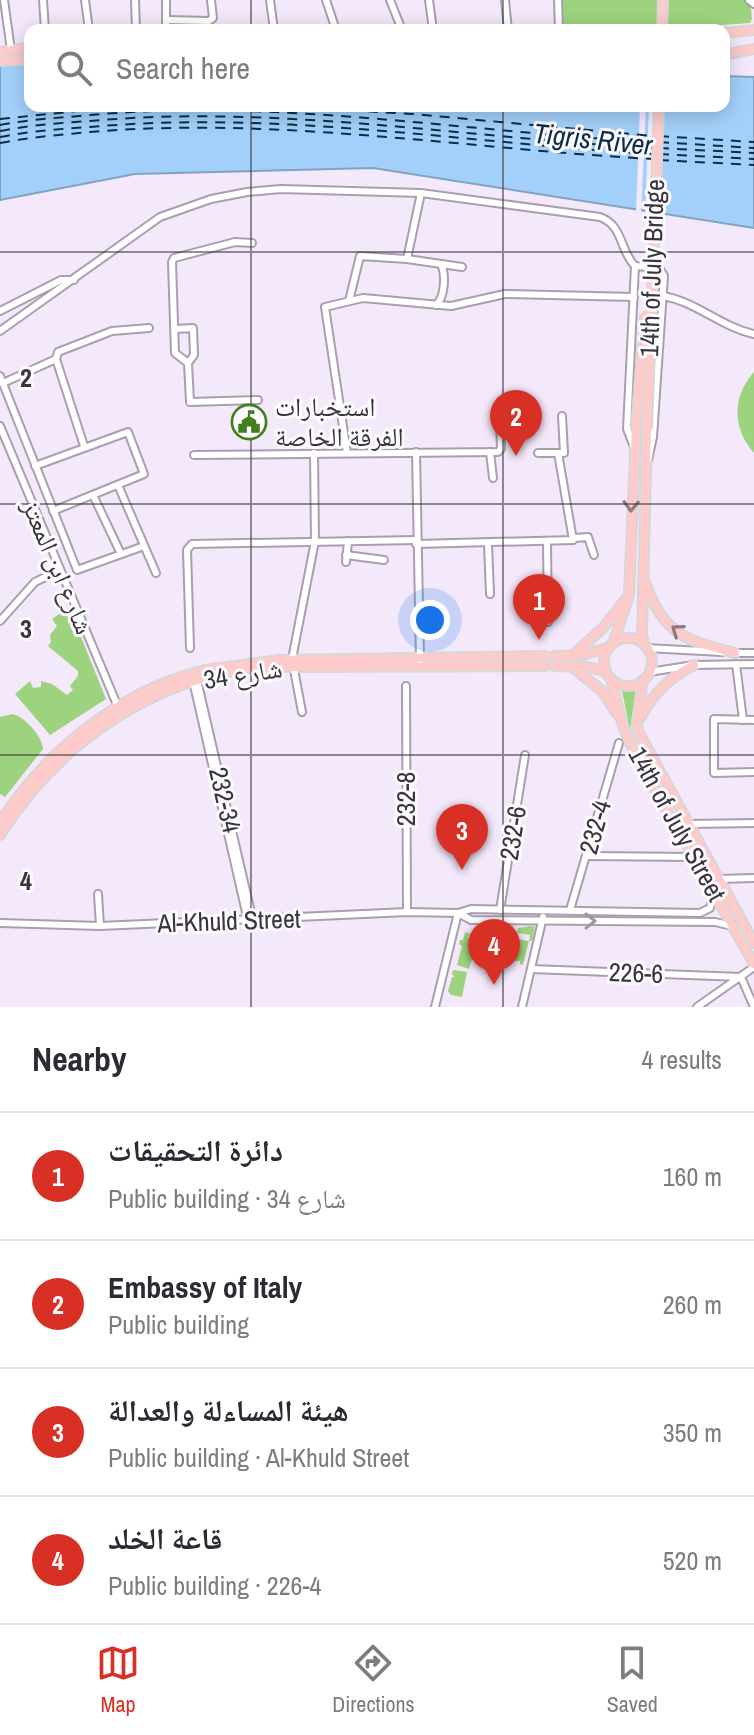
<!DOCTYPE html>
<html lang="en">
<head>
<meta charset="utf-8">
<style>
	body { margin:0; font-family:"Archivo Narrow","Noto Naskh Arabic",sans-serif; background:#f7f7f7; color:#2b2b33 }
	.you { position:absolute; left:430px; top:620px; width:28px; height:28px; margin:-20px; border:6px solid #fff; border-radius:50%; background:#1a73e8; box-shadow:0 0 0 12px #1a73e833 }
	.badge { display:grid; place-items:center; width:52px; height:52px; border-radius:50%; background:#d93025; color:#fff; font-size:26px; font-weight:700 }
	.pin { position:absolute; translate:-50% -66px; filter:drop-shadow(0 2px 4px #0008) }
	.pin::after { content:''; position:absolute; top:42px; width:28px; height:24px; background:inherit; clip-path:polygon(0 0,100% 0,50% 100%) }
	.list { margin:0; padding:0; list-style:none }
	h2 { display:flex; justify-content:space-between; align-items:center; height:104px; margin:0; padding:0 32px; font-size:34px }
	h2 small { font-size:26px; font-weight:400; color:#7c7c81 }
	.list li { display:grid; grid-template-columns:52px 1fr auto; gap:24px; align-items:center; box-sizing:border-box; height:128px; padding:0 32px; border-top:2px solid #e1e1e2 }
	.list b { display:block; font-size:30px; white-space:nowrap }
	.list p { margin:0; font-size:26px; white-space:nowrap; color:#7c7c81 }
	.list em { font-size:26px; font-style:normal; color:#7c7c81 }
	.icon { flex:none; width:44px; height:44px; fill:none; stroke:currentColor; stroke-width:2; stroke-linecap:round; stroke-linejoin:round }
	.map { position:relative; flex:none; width:754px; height:1007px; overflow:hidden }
	.search { position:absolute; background:#fff; box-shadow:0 4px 20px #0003; left:24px; right:24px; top:24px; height:88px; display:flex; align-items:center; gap:20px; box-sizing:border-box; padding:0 28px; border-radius:16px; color:#7c7c81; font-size:30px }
	.sheet { height:616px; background:#fff }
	nav { display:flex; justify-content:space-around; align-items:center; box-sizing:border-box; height:112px; border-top:2px solid #e1e1e2; background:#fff; font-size:22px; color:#7c7c81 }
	nav a { display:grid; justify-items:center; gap:4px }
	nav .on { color:#d93025 }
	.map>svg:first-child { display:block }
	.green { fill:#9dd37e }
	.water { fill:#a3d0fa; stroke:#83a2c1; stroke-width:2 }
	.pier { fill:#f4e9fb }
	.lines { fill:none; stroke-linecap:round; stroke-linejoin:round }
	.ferry { stroke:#0b2d48; stroke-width:2; stroke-dasharray:10 8; stroke-linecap:butt }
	.minor-casing { stroke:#a99faf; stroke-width:10 }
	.major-casing { stroke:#d7d7d8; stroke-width:12 }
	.minor { stroke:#fff; stroke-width:6 }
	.major { stroke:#fecbcb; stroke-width:8 }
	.major-bridge-casing { stroke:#d7d7d8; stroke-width:12; stroke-linecap:butt }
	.major-bridge { stroke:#fecbcb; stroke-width:8 }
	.oneway { stroke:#92787c }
	.oneway2 { stroke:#9c9a9e }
	.grid { fill:none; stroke:#39353c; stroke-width:2; stroke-opacity:0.55 }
	.labels { text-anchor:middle; stroke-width:6; stroke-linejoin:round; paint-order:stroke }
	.street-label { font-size:26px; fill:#39353c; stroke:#fcfafe }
	.poi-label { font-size:26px; fill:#39353c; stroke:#fcfafe; text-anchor:start }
	.water-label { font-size:28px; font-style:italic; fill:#0b2d48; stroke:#fcfafe }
	.grid-label { font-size:26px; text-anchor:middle; font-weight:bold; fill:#39353c; stroke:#fcfafe; stroke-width:6; stroke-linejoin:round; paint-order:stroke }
</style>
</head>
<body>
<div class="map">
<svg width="754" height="1007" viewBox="0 0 754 1007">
	<rect width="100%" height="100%" fill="#f4e9fb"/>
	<g class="green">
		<polygon points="559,0 750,0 752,19 750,23 649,30 561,30"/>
		<path d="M754,372V453C732,429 732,396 754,372Z"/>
		<polygon points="69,607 106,699 50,735 15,694 30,681 33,688 41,687 41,681 52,684 67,695 73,690 70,686 78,676 78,671 48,646 51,642 50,635 57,626 52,619"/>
		<polygon points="621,686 631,688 636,686 630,731"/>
		<path d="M13,714C26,718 42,736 43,749L5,797L0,794V717Z"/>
		<polygon points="530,926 535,927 532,941 529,941 523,965 520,964 520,961 512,961 516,939 529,941 530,935 517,933 518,928"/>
		<polygon points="495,928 510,928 503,964 495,963 490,954"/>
		<path d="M465,932L470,934L467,938H472L471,934H488L482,952C472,953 471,963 469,969L457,965L462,946L459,944L460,940H463Z"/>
		<polygon points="453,970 467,972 462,997 451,995 448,991 452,977 455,977 452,974"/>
	</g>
	<polygon class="water" points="30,60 30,106 724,106 724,76 754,77 754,228 373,168 135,174 0,200 0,63"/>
	<g class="pier">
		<polygon points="640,106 646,106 641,214 636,213"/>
		<polygon points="649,106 663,106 659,217 645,215"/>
	</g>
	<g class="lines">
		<g class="ferry">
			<polyline points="278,106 413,114 653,136"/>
			<polyline points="0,119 126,106"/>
			<path d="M0,125C30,119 60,118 90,115C279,98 465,132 653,142"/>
			<path d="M0,131C30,125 60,123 90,121C279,104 465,138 653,148"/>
			<polyline points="659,136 754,142"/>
			<path d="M0,137C30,131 60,129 90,127C279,110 465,143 653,154"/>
			<polyline points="659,142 754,148"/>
			<path d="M0,143C30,137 60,135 90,132C279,116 465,149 653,159"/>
			<polyline points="659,148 754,153"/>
			<polyline points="659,154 754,159"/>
			<polyline points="659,160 754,165"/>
		</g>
		<g class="minor-casing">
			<g id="minor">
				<polyline points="4,0 11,50"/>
				<polyline points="43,0 45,30"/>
				<polyline points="85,0 89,30"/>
				<polyline points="135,0 136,30"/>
				<polyline points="166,0 166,30"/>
				<polyline points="270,0 274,30"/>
				<polyline points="326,0 336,30"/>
				<polyline points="390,0 402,30"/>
				<polyline points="429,0 433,30"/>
				<polyline points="505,0 508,30"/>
				<polyline points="558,0 559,30"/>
				<polyline points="749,0 754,4"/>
				<polyline points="167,20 209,21 213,18 211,0"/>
				<polyline points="407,259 421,193"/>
				<polyline points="635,266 659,268 664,276 653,437 648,460"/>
				<path d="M663,296C697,302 721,327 754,334"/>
				<polyline points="349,301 360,256 407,259 462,267"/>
				<path d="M436,305C445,297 446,275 441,264"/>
				<polyline points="0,311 61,280 74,280"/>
				<polyline points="176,329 193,328 194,355 188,363 190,402 258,400"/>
				<path d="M0,331L160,217L211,199L247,192L281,189L421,193L600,217C624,226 619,250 635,266L627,429L634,447"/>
				<polyline points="56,359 84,446"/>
				<polyline points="188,363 175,353 172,262 174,258 235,242 252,243"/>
				<polyline points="0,376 77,570 144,546"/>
				<polyline points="3,383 56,359 58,352 112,331 149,328"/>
				<polyline points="0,426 118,707"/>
				<polyline points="416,452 420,661"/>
				<polyline points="490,452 493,478"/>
				<polyline points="347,453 325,307 363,298 451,306 505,294 634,297"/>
				<polyline points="538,453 564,453 562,416"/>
				<polyline points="194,455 498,452 501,449 500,421"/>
				<polyline points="35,466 128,432 144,474 53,511"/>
				<polyline points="118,485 156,573"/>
				<polyline points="93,495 121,554"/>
				<polyline points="574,538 588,537 594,555"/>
				<polyline points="547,542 548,622"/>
				<polyline points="416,544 573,540 558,453"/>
				<polyline points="488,544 490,594"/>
				<polyline points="346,555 384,560"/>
				<polyline points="346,562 348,541"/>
				<polyline points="0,621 35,582 60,570"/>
				<polyline points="190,648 187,550 192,544 417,540"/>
				<polyline points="646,648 722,652"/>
				<polyline points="734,653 754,653"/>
				<polyline points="736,664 743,720"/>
				<polyline points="649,672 694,665 754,664"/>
				<polyline points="197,680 253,921"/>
				<polyline points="193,681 248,921"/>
				<polyline points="406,686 407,912"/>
				<polyline points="302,712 292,659 315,541 314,453"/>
				<polyline points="754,720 714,719 714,773 754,772"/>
				<polyline points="688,824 754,823"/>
				<polyline points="587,856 695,857"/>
				<polyline points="718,879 754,878"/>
				<polyline points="98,894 100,926"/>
				<polyline points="500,910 525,755"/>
				<polyline points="570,910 619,743"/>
				<polyline points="458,913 471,920 715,922 732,926"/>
				<polyline points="0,923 100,926 407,912 458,913 471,909 700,913 710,908 714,893"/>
				<polyline points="531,969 741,977 754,1007"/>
				<polyline points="435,1007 458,913"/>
				<polyline points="522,1007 543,917"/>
				<polyline points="697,1007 754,967"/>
			</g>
		</g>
		<g class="major-casing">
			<g id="major">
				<polyline points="662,30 663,0"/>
				<polyline points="724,33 754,30"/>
				<polyline points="0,52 30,47"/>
				<polyline points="724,55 754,49"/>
				<polyline points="0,61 30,59"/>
				<path d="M645,582C664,635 685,640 735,653"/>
				<circle cx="628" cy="662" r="24"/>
				<polyline points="613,644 629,595 636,429"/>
				<polyline points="644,645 642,635 647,429"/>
				<polyline points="554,656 582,655 608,648"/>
				<polyline points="572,656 603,628 626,599"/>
				<polyline points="554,666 587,667 606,671"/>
				<polyline points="571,666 602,691 617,714"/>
				<polyline points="204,670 279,660 545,656"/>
				<polyline points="611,679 622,723 634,752 754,964"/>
				<polyline points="643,680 637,725 639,733 754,943"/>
				<path d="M641,717C653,693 670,677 694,665"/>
				<path d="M0,822C46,752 116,694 197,672"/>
				<path d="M0,835C60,741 154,676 267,667L545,666"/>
			</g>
		</g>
		<use href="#minor" class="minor"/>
		<use href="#major" class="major"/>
		<g class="major-bridge-casing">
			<g id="major-bridge">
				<polyline points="636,429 645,315"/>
				<polyline points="647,429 659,106"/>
			</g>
		</g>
		<use href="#major-bridge" class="major-bridge"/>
	</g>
	<defs><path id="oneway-chevron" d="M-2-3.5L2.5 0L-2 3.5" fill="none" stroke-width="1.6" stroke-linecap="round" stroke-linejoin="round" transform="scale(2)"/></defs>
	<g class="oneway">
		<use href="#oneway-chevron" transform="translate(631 506) rotate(92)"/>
		<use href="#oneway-chevron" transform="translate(677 630) rotate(-145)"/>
	</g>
	<use class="oneway2" href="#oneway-chevron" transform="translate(590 921)"/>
	<path class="grid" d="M251,0V30M503,0V30M251,106V1007M503,106V1007M0,252H754M0,504H754M0,755H754"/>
	<defs>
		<g id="civic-ring" transform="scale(1.8)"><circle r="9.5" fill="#fcfafe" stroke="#41801f" stroke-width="1.5"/><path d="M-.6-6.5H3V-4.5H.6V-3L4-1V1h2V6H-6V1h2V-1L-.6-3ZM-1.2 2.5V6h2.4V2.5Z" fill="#41801f"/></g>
	</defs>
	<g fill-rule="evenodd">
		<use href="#civic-ring" x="249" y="422"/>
	</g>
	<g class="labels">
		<g class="street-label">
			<text transform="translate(652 268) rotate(-88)" y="9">14th of July Bridge</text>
			<text transform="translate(58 567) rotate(67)" y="9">شارع ابن المعتز</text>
			<text transform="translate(243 674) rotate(-9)" y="9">شارع 34</text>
			<text transform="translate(406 799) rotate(-90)" y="9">232-8</text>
			<text transform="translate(225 800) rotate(77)" y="9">232-34</text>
			<text transform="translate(677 824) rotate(61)" y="9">14th of July Street</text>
			<text transform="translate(595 827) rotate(-74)" y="9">232-4</text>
			<text transform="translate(513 833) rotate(-81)" y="9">232-6</text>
			<text transform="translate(229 921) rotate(-2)" y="9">Al-Khuld Street</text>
			<text transform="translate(636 973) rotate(2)" y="9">226-6</text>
		</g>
		<g class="poi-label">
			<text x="275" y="416">استخبارات<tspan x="275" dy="30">الفرقة الخاصة</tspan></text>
		</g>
		<g class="water-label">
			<text transform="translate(593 139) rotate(6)" y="10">Tigris River</text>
		</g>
	</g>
	<g class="grid-label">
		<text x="26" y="387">2</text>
		<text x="26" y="638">3</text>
		<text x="26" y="890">4</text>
	</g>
</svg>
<div class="you"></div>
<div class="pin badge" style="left:539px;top:640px">1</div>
<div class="pin badge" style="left:516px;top:456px">2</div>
<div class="pin badge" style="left:462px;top:870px">3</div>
<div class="pin badge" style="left:494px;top:985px">4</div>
<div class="search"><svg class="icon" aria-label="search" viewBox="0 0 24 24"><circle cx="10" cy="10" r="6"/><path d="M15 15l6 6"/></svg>Search here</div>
</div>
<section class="sheet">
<h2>Nearby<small>4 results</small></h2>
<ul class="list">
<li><span class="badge">1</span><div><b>دائرة التحقيقات</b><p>Public building · شارع 34</p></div><em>160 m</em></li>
<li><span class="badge">2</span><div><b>Embassy of Italy</b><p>Public building</p></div><em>260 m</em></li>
<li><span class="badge">3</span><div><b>هيئة المساءلة والعدالة</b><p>Public building · Al-Khuld Street</p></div><em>350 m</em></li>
<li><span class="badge">4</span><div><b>قاعة الخلد</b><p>Public building · 226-4</p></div><em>520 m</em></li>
</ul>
</section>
<nav>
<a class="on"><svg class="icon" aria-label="map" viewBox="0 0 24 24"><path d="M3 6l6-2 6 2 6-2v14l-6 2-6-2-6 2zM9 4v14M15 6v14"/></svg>Map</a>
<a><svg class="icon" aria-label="directions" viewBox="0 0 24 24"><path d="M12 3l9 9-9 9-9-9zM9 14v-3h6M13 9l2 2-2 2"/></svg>Directions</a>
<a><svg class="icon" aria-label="saved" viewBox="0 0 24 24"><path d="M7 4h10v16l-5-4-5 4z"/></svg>Saved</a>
</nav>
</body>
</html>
